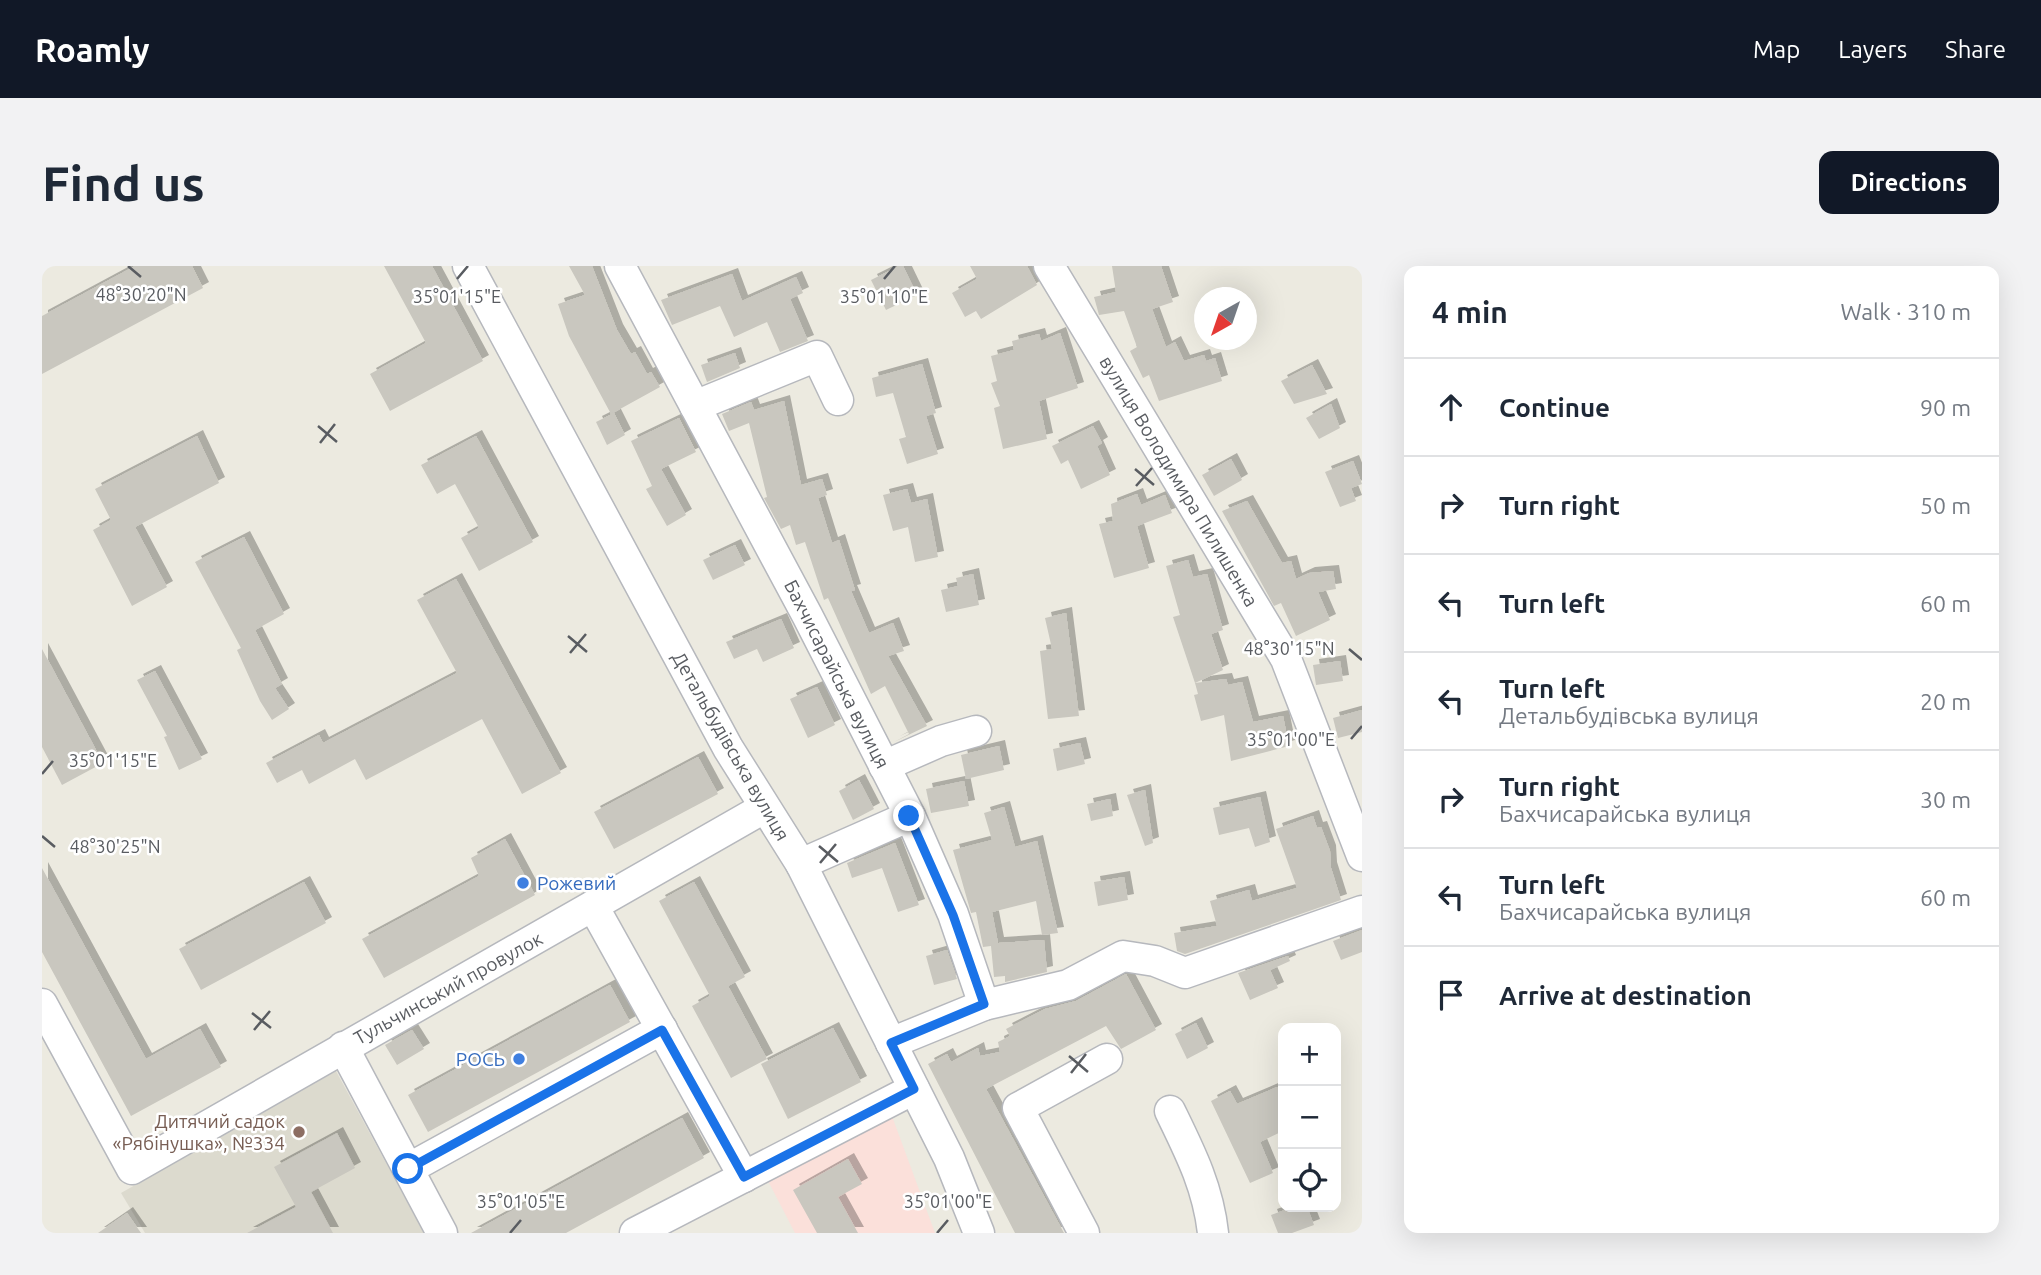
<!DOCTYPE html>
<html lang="en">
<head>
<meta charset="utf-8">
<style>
	body { margin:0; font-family:Ubuntu,sans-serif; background:#f2f2f3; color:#1f2937 }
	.controls { position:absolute; right:21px; bottom:21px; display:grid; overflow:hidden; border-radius:14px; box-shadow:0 7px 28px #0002 }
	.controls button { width:63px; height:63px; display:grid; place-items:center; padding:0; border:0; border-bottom:2px solid #e0e1e3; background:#fff; color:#1f2937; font:35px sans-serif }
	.compass { position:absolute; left:1152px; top:21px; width:63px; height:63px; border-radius:50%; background:#fff; box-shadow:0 7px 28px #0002; rotate:220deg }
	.stop { position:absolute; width:21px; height:21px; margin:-16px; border:5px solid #1a73e8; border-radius:50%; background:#fff }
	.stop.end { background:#1a73e8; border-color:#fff; box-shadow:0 2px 7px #0008 }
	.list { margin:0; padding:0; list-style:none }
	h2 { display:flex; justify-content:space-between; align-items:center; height:91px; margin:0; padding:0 28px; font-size:30px }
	h2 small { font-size:23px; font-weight:400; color:#747a83 }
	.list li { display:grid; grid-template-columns:46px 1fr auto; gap:21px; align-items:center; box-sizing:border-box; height:98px; padding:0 28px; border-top:2px solid #e0e1e3 }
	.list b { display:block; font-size:26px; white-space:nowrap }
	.list p { margin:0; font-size:23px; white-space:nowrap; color:#747a83 }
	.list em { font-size:23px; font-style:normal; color:#747a83 }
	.icon { flex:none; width:38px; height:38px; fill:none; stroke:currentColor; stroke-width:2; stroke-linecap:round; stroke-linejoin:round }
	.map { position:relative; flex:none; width:1320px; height:967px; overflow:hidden; border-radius:14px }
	header { display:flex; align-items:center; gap:42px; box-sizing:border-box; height:98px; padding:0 35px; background:#111827; color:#fff }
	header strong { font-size:33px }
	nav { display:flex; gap:38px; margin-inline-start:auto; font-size:24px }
	.intro { display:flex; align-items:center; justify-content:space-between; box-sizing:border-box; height:168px; padding:0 42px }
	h1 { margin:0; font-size:49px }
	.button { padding:18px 32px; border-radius:14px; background:#111827; color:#fff; font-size:24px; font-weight:700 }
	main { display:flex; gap:42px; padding:0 42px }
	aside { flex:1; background:#fff; border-radius:14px; box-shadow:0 7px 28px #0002 }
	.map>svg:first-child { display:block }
	.education { fill:#dcdace }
	.medical { fill:#fbe0da }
	.building { fill:#c9c7bf; filter:url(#shadow) }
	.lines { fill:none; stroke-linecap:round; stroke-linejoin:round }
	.minor-casing { stroke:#b6b8bd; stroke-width:33 }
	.minor { stroke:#fff; stroke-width:30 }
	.route { stroke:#1a73e8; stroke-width:9 }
	.ticks { fill:none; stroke:#595c61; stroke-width:2.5 }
	.shop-dot { fill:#3f7fe0; stroke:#fff; stroke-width:2.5 }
	.education-dot { fill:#8d6e63; stroke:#fff; stroke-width:2.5 }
	.labels { text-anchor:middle; stroke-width:5; stroke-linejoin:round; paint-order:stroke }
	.street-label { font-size:19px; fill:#595c61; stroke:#fff }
	.shop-label { font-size:19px; fill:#366cbe; stroke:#fff; text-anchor:start }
	.education-label { font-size:19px; fill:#785e54; stroke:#fff; text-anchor:end }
	.ticks-label { font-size:18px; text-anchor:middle; fill:#595c61; stroke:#fff; stroke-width:5; stroke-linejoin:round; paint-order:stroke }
</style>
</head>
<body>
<header>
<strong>Roamly</strong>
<nav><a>Map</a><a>Layers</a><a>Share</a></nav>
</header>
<div class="intro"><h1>Find us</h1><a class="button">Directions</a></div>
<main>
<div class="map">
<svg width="1320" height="967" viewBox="0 0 1320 967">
	<defs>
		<filter id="shadow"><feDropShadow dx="6" dy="-6" stdDeviation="0" flood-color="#0004"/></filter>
	</defs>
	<rect width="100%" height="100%" fill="#eceae0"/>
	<polygon class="education" points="294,805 382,967 103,967 79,927"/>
	<polygon class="medical" points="847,842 893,967 753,967 723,909"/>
	<g class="building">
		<polygon points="93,0 150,0 161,22 0,108 0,50"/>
		<polygon points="342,0 390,0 441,95 348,145 328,108 384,77"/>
		<polygon points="527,0 550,0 575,64 589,88 593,86 605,108 609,106 618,121 569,148 527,70 516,38 543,29"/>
		<polygon points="857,0 861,0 875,29 844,44 829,14"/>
		<polygon points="928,0 985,0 995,19 939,53 934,45 923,51 910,27 935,13"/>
		<polygon points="1070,0 1119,0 1131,36 1110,43 1124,81 1133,76 1142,95 1162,89 1164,95 1173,92 1180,115 1117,135 1107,109 1101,112 1088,85 1095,81 1082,45 1057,49 1052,31 1074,26"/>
		<polygon points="690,8 700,35 754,11 761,27 748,33 766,75 738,86 725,56 692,71 678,40 630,59 619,34"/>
		<polygon points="1018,67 1036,122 997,135 1005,173 961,183 952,142 958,140 949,117 955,115 949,90 972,84 970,75 997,68 999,75"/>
		<polygon points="693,87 698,102 665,116 659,99"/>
		<polygon points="880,98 894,147 884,150 896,188 865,198 857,173 864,171 851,127 834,131 830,112"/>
		<polygon points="1270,99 1285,128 1252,138 1239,115"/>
		<polygon points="742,135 759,219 780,213 785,229 776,232 790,277 797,274 813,324 809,325 827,367 851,357 862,385 846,390 885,460 852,476 867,468 843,420 829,428 786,332 782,334 763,276 754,279 748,259 739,263 722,232 725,231 707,157 687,165 680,148 709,136 712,144"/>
		<polygon points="1289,138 1298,162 1277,173 1264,152"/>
		<polygon points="572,147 583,169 565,179 554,156"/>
		<polygon points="637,152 654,186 619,203 644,249 625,260 604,223 610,220 589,175"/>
		<polygon points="1051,160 1060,177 1055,180 1068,209 1039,223 1026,194 1019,198 1010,180"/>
		<polygon points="155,170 177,217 93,261 125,321 90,340 51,264 69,254 53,223"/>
		<polygon points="434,170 491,276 437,305 419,272 437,262 413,218 395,228 379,199"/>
		<polygon points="1189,193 1200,214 1172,230 1160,209"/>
		<polygon points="1311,195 1320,218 1309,222 1314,235 1298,241 1283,206"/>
		<polygon points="865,223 869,237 885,233 896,291 873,296 866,261 851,265 841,229"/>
		<polygon points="1095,228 1099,239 1123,229 1130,247 1095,260 1107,302 1072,312 1057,258 1071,255 1069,238"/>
		<polygon points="1205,235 1240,297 1249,295 1254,313 1267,307 1291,305 1294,323 1276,326 1288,354 1254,370 1239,337 1232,340 1180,245"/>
		<polygon points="202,271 242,348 213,364 240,418 233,422 247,443 230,454 218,435 195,384 199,382 153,296"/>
		<polygon points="693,279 703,299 671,314 661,294"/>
		<polygon points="1146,294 1151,311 1165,308 1181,364 1169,368 1181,404 1153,417 1131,351 1138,349 1124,300"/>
		<polygon points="931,308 937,339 904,346 899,324 916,320 914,312"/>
		<polygon points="414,313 519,507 480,528 440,453 324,514 313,493 267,518 260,504 235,517 224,497 277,469 281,477 415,407 375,334"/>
		<polygon points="1024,347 1037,450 1006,453 998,385 1010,383 1003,352"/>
		<polygon points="739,353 752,382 721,396 715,383 692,393 684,376"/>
		<polygon points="0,383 61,497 20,519 0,481"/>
		<polygon points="1298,395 1301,415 1274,419 1271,399"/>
		<polygon points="113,405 160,493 137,504 122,471 125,470 95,414"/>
		<polygon points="1184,413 1186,419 1200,416 1211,456 1241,450 1247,480 1189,495 1182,449 1159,455 1152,429 1156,428 1153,417"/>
		<polygon points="775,421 793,459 766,472 748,433"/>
		<polygon points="1320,444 1320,466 1296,472 1291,452"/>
		<polygon points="1038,477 1043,498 1015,505 1011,483"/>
		<polygon points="957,480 962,504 924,513 919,489"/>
		<polygon points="656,491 676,528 572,583 552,546"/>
		<polygon points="817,514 832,543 811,554 797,525"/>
		<polygon points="922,515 927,540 889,547 884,523"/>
		<polygon points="1103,524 1111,577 1103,580 1085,529"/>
		<polygon points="1218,531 1228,576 1213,581 1207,562 1177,569 1171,542"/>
		<polygon points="1068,533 1071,550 1049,555 1045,538"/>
		<polygon points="962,541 973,581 995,575 1016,667 1000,669 994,635 950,646 956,677 1002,674 1005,706 963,716 963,710 952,711 949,680 941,681 934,646 929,647 911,584 950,574 942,547"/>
		<polygon points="1271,550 1275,562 1279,561 1288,585 1289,602 1299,634 1143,688 1135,685 1132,667 1175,660 1168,635 1207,624 1210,635 1255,622 1234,563"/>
		<polygon points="463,573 493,629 342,712 320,673 437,610 429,592"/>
		<polygon points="853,577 877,639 856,646 840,602 810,612 805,597"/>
		<polygon points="0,602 104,793 158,763 179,801 89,850 0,686"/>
		<polygon points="1082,611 1086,634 1056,640 1052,616"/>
		<polygon points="262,616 284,657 159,724 137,683"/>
		<polygon points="652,616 703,711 686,720 725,793 689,812 650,740 668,730 617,635"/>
		<polygon points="1320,664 1320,686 1299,694 1291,675"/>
		<polygon points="905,684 915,713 892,719 884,690"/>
		<polygon points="1246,690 1248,695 1228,704 1236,722 1208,734 1196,707"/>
		<polygon points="1084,708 1114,764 1079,783 1064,760 944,823 1022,967 973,967 886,798 905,788 909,796 936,782 938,790 958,786 956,776 968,770 964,763 1003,743 1034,735"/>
		<polygon points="568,719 588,756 386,866 366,829"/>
		<polygon points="1154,757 1166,782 1145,793 1133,768"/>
		<polygon points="791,762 819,816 746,853 719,798"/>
		<polygon points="370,764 382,783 355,799 343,779"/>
		<polygon points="1235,821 1241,834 1241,865 1218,876 1231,907 1208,917 1169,835 1188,825 1195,838"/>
		<polygon points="640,852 662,892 524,967 429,967"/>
		<polygon points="295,867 313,902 269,926 291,967 205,967 254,941 232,901"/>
		<polygon points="806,893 820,918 796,931 816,967 775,967 751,924"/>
		<polygon points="1251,941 1265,941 1272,959 1250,967 1236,967 1229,949"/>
		<polygon points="85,947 99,967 56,967"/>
	</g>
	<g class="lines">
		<g class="minor-casing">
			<g id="minor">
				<polyline points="426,0 686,482 759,598 907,892 937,967"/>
				<polyline points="578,0 765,349 868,550 911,648 942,739 849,777"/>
				<polyline points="1007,0 1244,393 1320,590"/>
				<polyline points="653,140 775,90 796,134"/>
				<polyline points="842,500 899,475 934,465"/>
				<polyline points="759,598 868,550"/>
				<polyline points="551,640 702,911"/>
				<polyline points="0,738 90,903 722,542"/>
				<polyline points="942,739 1026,719 1081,690 1113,695 1143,707 1320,645"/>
				<polyline points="301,781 400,967"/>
				<path d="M1128,845C1148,886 1166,921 1171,967"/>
				<polyline points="366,903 620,763"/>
				<polyline points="593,967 872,823"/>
				<polyline points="1042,967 976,842 1065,793"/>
			</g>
		</g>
		<use href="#minor" class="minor"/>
	</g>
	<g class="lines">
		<polyline class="route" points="366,903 620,764 702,911 872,823 849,777 942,738 911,649 867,550"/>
	</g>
	<path class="ticks" d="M86,0L99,11M415,13L426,0M842,13L853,0M276,160L295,176M278,177L293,158M1093,203L1112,219M1094,220L1110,202M526,370L545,386M1307,383L1320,394M528,387L544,368M1309,473L1320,460M0,508L11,495M0,570L13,581M777,580L796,596M778,597L794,578M210,747L229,762M212,764L228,745M1027,790L1046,806M1029,807L1044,788M468,967L479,954M895,967L906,954"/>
	<g class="shop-dot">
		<circle cx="481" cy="617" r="7"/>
		<circle cx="477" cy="793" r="7"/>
	</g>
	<circle class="education-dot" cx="257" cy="866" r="7"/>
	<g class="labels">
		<g class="street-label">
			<text transform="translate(1137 215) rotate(59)" y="7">вулиця Володимира Пилишенка</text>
			<text transform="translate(795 408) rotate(63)" y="7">Бахчисарайська вулиця</text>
			<text transform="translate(689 480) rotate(60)" y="7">Детальбудівська вулиця</text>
			<text transform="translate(406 722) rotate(-29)" y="7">Тульчинський провулок</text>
		</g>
		<g class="shop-label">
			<text x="495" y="624">Рожевий</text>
			<text x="463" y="800" text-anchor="end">РОСЬ</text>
		</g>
		<g class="education-label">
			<text x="243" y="862">Дитячий садок<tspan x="243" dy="22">«Рябінушка», №334</tspan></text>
		</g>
	</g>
	<g class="ticks-label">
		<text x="99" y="35">48°30'20"N</text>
		<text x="415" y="37">35°01'15"E</text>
		<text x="842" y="37">35°01'10"E</text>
		<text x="1247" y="389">48°30'15"N</text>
		<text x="1249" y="480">35°01'00"E</text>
		<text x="71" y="501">35°01'15"E</text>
		<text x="73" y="587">48°30'25"N</text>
		<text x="479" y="942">35°01'05"E</text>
		<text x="906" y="942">35°01'00"E</text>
	</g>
</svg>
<div class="controls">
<button>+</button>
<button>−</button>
<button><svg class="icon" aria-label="locate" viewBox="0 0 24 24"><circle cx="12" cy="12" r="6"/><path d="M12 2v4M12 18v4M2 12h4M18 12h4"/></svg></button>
</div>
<svg class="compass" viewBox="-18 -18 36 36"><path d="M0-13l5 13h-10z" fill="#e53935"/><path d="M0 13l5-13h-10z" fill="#747a83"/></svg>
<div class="stop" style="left:366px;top:903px"></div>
<div class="stop end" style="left:867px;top:550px"></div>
</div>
<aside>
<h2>4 min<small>Walk · 310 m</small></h2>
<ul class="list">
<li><svg class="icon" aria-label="ahead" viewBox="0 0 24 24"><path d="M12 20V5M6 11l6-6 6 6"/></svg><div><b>Continue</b></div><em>90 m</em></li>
<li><svg class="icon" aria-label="right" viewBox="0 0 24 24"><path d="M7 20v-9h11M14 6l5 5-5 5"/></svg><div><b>Turn right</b></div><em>50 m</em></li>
<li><svg class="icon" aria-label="left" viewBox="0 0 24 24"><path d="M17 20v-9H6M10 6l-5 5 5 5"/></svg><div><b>Turn left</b></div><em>60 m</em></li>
<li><svg class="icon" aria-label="left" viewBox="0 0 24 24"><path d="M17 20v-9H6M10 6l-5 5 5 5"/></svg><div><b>Turn left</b><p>Детальбудівська вулиця</p></div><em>20 m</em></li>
<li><svg class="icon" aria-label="right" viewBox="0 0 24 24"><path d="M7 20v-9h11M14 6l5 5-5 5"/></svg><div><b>Turn right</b><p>Бахчисарайська вулиця</p></div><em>30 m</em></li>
<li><svg class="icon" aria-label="left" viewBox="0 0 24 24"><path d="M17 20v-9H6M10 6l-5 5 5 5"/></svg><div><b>Turn left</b><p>Бахчисарайська вулиця</p></div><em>60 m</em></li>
<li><svg class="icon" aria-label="arrive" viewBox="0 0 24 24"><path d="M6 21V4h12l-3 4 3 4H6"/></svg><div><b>Arrive at destination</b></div></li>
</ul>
</aside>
</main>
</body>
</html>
